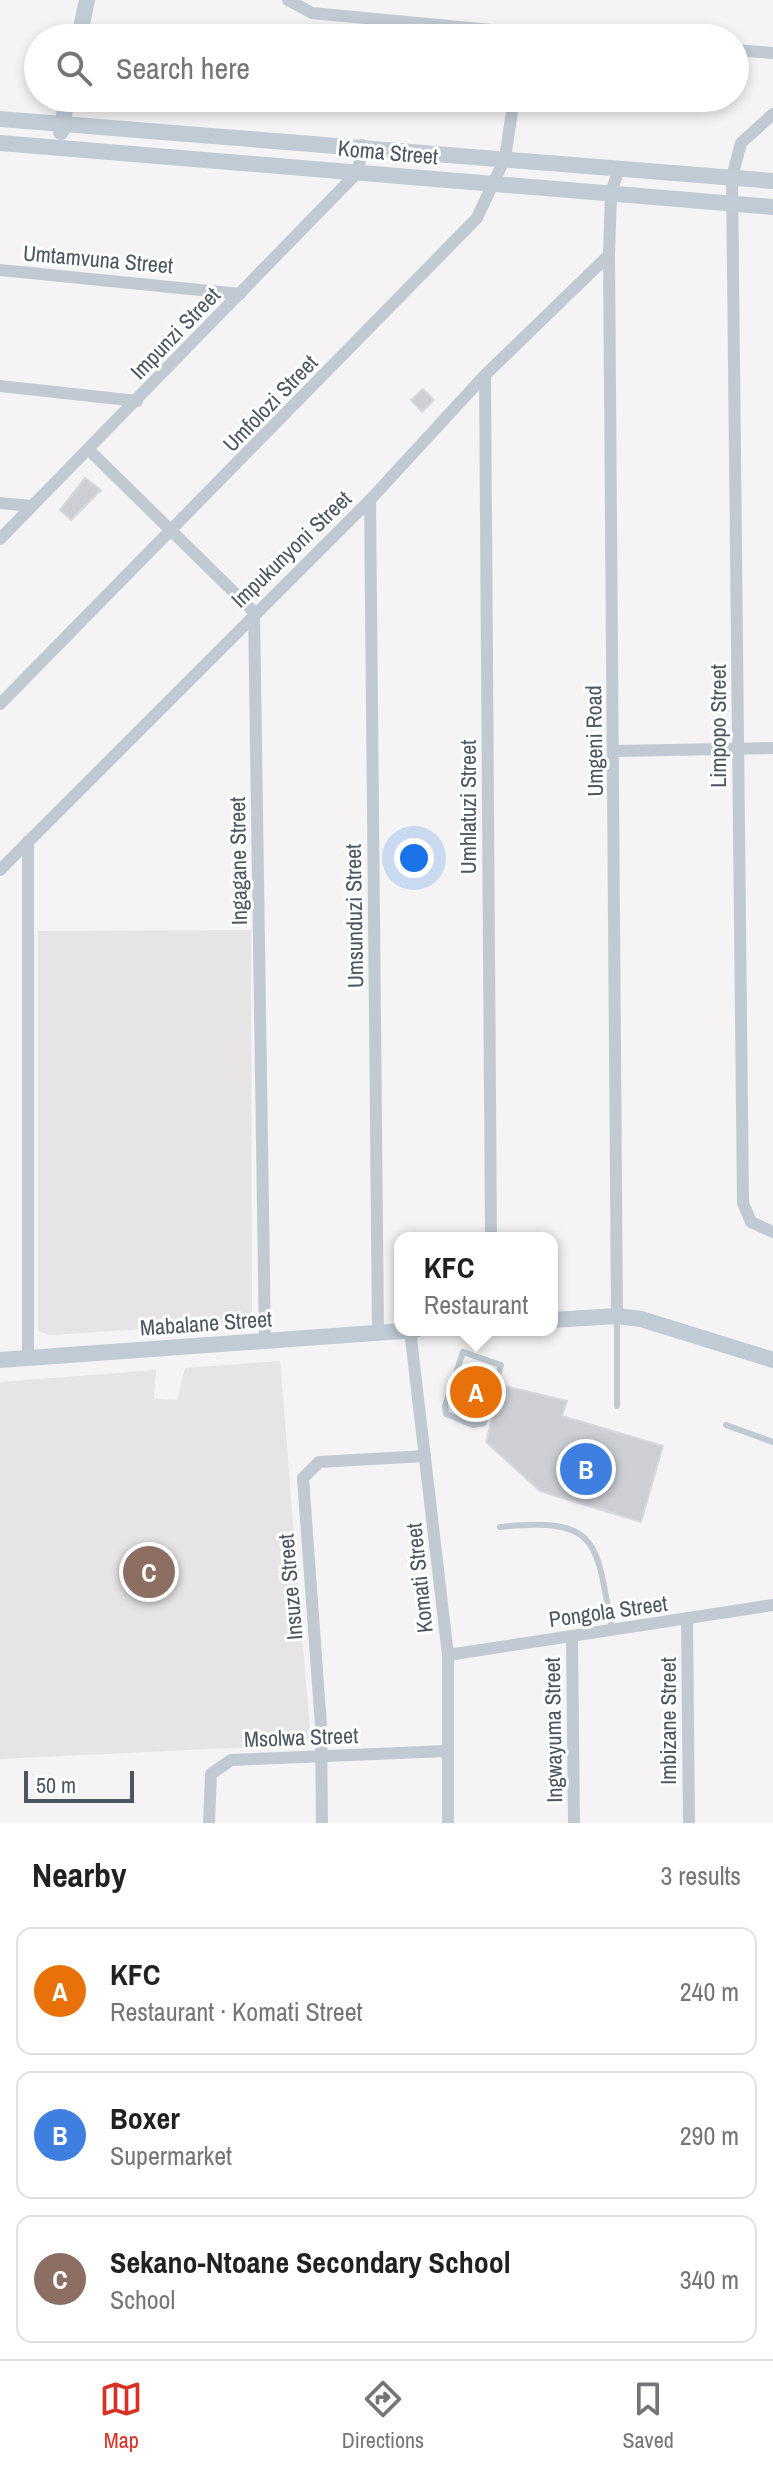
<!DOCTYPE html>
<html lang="en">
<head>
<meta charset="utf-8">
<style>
	body { margin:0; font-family:"Archivo Narrow",sans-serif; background:#f6f6f6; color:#202124 }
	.scale { position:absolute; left:24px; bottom:20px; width:110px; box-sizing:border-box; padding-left:8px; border:4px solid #4a5661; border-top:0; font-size:22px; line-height:28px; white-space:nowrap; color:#4a5661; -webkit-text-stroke:6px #fff; paint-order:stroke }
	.you { position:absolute; left:414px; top:858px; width:28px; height:28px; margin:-20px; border:6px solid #fff; border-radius:50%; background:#1a73e8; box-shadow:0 0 0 12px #1a73e833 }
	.badge { display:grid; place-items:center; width:52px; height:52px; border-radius:50%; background:#d93025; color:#fff; font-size:26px; font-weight:700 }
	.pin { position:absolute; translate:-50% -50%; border:4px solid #fff; box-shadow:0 2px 8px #0006 }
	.popup { position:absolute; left:394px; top:1232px; width:164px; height:104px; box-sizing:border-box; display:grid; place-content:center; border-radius:16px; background:#fff; filter:drop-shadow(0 2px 6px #0005); font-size:26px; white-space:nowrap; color:#757577 }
	.popup b { font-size:30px; color:#202124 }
	.popup::after { content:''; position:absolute; left:50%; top:100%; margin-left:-16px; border:16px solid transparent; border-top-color:#fff }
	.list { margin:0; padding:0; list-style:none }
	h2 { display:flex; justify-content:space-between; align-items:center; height:104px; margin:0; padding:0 32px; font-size:34px }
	h2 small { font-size:26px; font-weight:400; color:#757577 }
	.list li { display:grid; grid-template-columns:52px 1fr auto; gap:24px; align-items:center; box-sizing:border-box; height:128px; margin:0 16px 16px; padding:0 16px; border:2px solid #e0e0e0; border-radius:16px }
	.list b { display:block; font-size:30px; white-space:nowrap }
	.list p { margin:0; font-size:26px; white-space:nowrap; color:#757577 }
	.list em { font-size:26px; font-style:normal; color:#757577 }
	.icon { flex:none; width:44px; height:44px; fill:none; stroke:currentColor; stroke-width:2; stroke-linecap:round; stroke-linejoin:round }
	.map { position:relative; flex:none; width:773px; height:1823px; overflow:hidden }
	.search { position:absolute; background:#fff; box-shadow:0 4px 12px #0003; left:24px; right:24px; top:24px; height:88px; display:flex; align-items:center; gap:20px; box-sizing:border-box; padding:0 28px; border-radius:44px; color:#757577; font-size:30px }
	.sheet { height:536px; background:#fff }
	nav { display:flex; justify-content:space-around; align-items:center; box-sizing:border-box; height:112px; border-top:2px solid #e0e0e0; background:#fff; font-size:22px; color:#757577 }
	nav a { display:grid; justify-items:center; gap:4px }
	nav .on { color:#d93025 }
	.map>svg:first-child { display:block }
	.education { fill:#e6e4e5 }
	.building { fill:#cdcfd5; stroke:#d7d9de; stroke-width:2 }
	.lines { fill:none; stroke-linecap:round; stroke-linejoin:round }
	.lane { stroke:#c1cad2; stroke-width:6 }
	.street { stroke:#c1cad2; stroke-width:12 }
	.secondary { stroke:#c1cbd6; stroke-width:16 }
	.labels { text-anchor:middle; stroke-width:6; stroke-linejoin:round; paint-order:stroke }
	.street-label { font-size:22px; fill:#4a5661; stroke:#fff }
</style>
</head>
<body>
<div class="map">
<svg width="773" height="1823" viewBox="0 0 773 1823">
	<rect width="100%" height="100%" fill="#f5f3f3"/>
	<g class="education">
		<polygon points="251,930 252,1311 238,1323 49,1335 38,1331 38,931"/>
		<polygon points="280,1361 311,1744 0,1759 0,1382 156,1370 154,1399 177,1400 185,1368"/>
	</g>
	<g class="building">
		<polygon points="423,389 434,400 422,412 411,400"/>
		<polygon points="85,478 101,490 71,520 60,510"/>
		<polygon points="471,1368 492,1374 479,1417 458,1410"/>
		<polygon points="501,1385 567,1401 562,1416 663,1446 641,1522 540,1491 486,1442"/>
	</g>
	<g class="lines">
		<g class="lane">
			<polyline points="617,1317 617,1406"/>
			<polygon points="463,1352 501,1365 484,1423 473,1425 446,1414 445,1406"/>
			<polyline points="726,1425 773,1442"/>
			<path d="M500,1527C601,1516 596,1543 612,1630"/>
		</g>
		<g class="street">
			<polyline points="288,0 312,13 575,38"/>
			<polyline points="735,50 773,53"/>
			<polyline points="773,114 741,143 732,177 743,1203 751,1222 773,1232"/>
			<polyline points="0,270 240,294"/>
			<polyline points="485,375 491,1238"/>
			<polyline points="0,386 137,401"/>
			<polyline points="89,450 254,612 265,1341"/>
			<polyline points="370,500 378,1332"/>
			<polyline points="0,503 32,506"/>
			<polyline points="0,539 358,172 362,145"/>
			<polyline points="0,704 477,218 505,158 514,98"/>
			<polyline points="614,751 773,748"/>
			<polyline points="0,870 370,500 485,375 609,255"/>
			<polyline points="617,1316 609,255 611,193 619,168"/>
			<polyline points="410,1330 448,1655 448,1823"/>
			<polyline points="28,1358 28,841"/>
			<polyline points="687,1620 689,1823"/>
			<polyline points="572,1636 574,1823"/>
			<polyline points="448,1655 773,1605"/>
			<polyline points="209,1823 211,1774 231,1760 447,1751"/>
			<polyline points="322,1823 321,1726 303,1478 319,1462 425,1456"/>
		</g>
		<g class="secondary">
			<polyline points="79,38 87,0"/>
			<polyline points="0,119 773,181"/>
			<polyline points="61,132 67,98"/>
			<polyline points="0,143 773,207"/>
			<polyline points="552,1320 617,1316 641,1319 773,1360"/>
			<polyline points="0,1360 416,1330"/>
		</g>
	</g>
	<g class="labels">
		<g class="street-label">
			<text transform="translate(388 152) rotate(5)" y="8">Koma Street</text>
			<text transform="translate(98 259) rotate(5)" y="8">Umtamvuna Street</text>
			<text transform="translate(175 333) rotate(-46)" y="8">Impunzi Street</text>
			<text transform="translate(270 403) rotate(-46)" y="8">Umfolozi Street</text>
			<text transform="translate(291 549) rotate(-44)" y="8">Impukunyoni Street</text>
			<text transform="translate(718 726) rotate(-90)" y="8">Limpopo Street</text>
			<text transform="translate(594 741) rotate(-91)" y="8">Umgeni Road</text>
			<text transform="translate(468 807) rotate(-90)" y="8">Umhlatuzi Street</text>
			<text transform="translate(238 861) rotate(-91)" y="8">Ingagane Street</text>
			<text transform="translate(354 916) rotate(-91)" y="8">Umsunduzi Street</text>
			<text transform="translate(206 1323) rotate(-4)" y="8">Mabalane Street</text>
			<text transform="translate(419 1578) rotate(-96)" y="8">Komati Street</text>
			<text transform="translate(290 1587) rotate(-95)" y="8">Insuze Street</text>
			<text transform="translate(608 1611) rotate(-8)" y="8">Pongola Street</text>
			<text transform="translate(668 1721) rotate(-90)" y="8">Imbizane Street</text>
			<text transform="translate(553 1730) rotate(-91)" y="8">Ingwayuma Street</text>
			<text transform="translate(301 1737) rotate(-2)" y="8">Msolwa Street</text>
		</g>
	</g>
</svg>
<div class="scale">50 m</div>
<div class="you"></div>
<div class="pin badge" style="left:476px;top:1392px;background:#e8710a">A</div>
<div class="popup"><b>KFC</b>Restaurant</div>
<div class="pin badge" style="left:586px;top:1469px;background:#3f7fe0">B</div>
<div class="pin badge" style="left:149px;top:1572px;background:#8d6e63">C</div>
<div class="search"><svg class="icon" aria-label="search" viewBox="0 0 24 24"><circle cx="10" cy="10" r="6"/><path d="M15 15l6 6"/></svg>Search here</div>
</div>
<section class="sheet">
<h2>Nearby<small>3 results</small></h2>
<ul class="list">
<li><span class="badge" style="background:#e8710a">A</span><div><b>KFC</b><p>Restaurant · Komati Street</p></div><em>240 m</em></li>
<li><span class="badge" style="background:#3f7fe0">B</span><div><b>Boxer</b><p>Supermarket</p></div><em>290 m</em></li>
<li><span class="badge" style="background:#8d6e63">C</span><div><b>Sekano-Ntoane Secondary School</b><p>School</p></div><em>340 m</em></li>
</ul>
</section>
<nav>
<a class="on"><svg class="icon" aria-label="map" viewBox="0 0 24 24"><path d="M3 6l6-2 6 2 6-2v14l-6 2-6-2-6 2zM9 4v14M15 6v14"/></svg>Map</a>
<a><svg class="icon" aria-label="directions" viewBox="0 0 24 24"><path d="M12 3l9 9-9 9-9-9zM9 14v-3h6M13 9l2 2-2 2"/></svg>Directions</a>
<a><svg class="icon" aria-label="saved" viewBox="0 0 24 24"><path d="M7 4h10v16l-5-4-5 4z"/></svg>Saved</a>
</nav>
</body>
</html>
